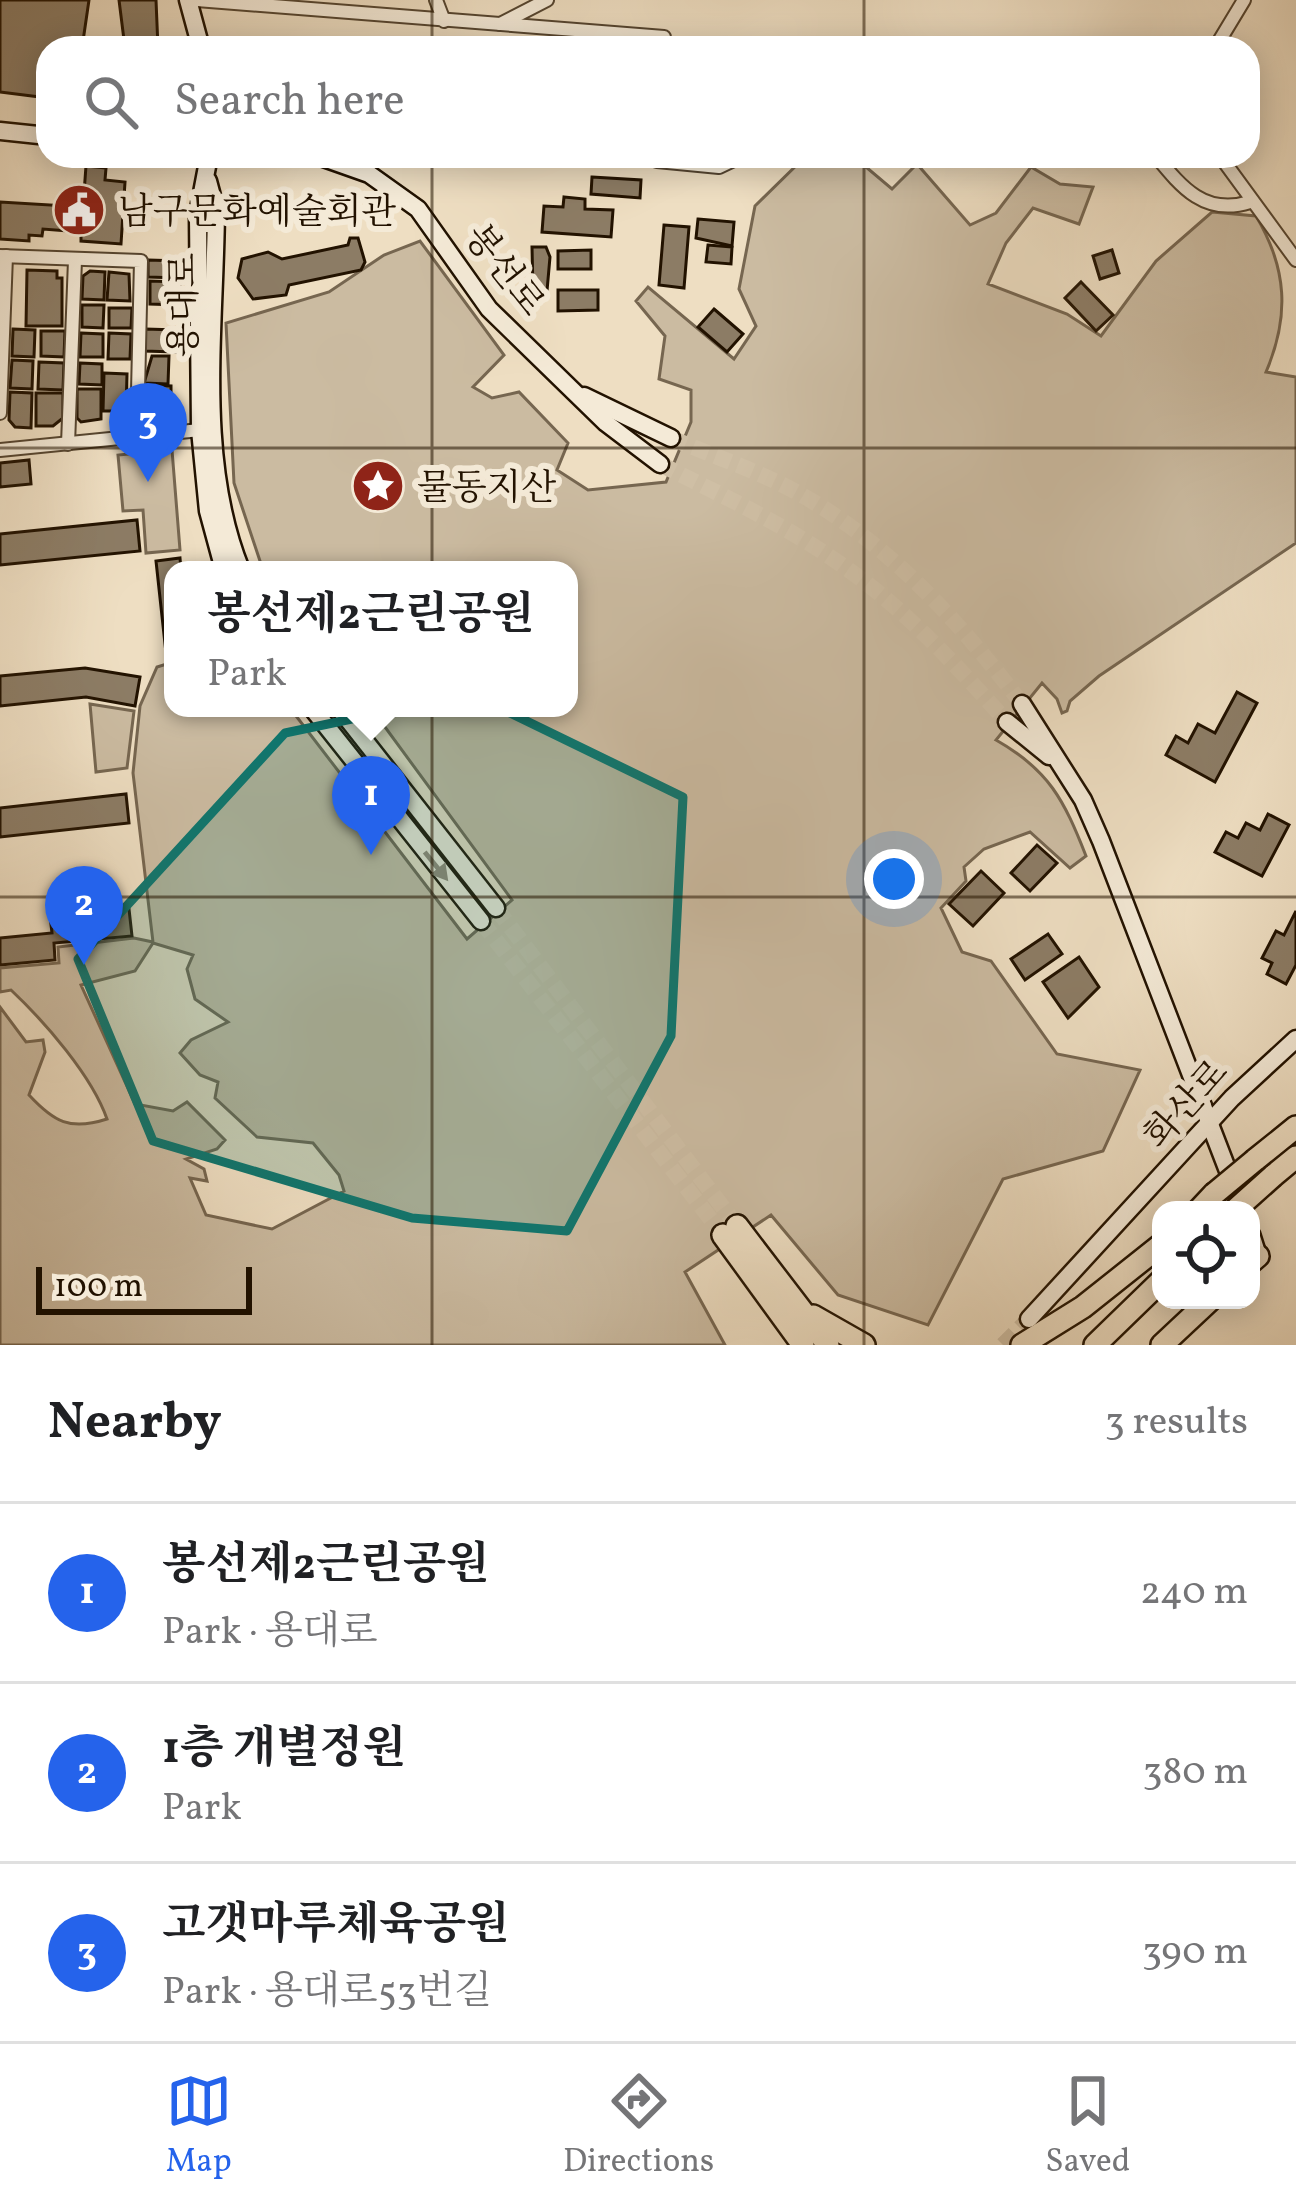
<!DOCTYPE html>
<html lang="en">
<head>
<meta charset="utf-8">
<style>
	body { margin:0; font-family:Vollkorn,"Noto Serif KR",serif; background:#f2f2f2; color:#202124 }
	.controls { position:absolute; right:36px; bottom:36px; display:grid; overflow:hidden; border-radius:24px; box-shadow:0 6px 30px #0003 }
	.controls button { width:108px; height:108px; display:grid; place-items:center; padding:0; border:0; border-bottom:3px solid #e0e0e0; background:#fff; color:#202124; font:60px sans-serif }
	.scale { position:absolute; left:36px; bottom:30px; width:216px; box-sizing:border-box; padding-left:12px; border:6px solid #221200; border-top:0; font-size:33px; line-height:42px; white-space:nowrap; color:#221200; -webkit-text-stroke:9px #f4ead7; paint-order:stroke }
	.you { position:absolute; left:894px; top:879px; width:42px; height:42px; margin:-30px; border:9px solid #fff; border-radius:50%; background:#1a73e8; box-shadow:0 0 0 18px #1a73e833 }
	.badge { display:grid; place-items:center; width:78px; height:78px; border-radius:50%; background:#2563eb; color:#fff; font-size:39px; font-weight:700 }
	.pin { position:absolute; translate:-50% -99px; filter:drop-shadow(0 3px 6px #0008) }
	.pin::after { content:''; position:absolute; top:63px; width:42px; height:36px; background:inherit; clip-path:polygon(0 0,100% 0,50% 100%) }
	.popup { position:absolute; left:164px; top:561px; width:414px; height:156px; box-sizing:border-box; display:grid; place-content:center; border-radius:24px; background:#fff; filter:drop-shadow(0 3px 9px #0005); font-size:39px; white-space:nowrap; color:#757577 }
	.popup b { font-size:45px; color:#202124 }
	.popup::after { content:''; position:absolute; left:50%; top:100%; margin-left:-24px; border:24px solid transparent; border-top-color:#fff }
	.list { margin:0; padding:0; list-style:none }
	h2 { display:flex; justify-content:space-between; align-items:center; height:156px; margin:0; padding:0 48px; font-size:51px }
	h2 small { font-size:39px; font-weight:400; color:#757577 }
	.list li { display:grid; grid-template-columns:78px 1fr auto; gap:36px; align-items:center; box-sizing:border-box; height:180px; padding:0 48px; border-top:3px solid #e0e0e0 }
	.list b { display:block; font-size:45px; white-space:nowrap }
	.list p { margin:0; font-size:39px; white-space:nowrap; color:#757577 }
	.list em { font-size:39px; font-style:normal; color:#757577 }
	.icon { flex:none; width:66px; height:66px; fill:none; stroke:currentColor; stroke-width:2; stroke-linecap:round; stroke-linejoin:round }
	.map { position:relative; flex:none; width:1296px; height:1345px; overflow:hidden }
	.search { position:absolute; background:#fff; box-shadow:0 6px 30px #0003; left:36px; right:36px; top:36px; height:132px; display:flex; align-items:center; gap:30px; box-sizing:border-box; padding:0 42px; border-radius:36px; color:#757577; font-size:45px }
	.sheet { height:696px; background:#fff }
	nav { display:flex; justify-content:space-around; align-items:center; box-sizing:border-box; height:168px; border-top:3px solid #e0e0e0; background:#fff; font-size:33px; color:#757577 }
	nav a { display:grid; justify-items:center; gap:6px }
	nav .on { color:#2563eb }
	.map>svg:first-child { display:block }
	.green { fill:#cbbba1; stroke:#766650; stroke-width:3; fill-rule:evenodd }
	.building { fill:#8c7c65; stroke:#221200; stroke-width:3 }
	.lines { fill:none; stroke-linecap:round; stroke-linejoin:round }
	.secondary-tunnel { stroke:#cfbfa5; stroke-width:16; stroke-dasharray:16 8; stroke-linecap:butt }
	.street-casing { stroke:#554530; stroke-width:16 }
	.secondary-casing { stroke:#221200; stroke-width:21 }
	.highway-casing { stroke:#221200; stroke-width:26 }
	.street { stroke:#f4ead7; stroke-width:12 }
	.secondary { stroke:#f4ead7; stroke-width:16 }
	.highway { stroke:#eedec2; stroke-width:21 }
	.highway-bridge-casing { stroke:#221200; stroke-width:26; stroke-linecap:butt }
	.highway-bridge { stroke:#eedec2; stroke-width:21 }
	.oneway { fill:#968976 }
	.marked { fill:#0f766e; fill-opacity:0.2; stroke:#0f766e; stroke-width:9; stroke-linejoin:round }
	.grid { fill:none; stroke:#221200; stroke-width:3; stroke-opacity:0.55 }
	.labels { text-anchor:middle; stroke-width:12; stroke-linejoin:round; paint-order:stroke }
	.poi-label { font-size:36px; fill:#221200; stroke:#f4ead7; text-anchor:start }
	.street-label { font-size:36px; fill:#221200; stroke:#f4ead7 }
</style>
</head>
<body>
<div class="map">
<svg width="1296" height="1345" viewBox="0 0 1296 1345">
	<rect width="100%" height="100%" fill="#eedec2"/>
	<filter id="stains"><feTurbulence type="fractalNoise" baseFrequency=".00167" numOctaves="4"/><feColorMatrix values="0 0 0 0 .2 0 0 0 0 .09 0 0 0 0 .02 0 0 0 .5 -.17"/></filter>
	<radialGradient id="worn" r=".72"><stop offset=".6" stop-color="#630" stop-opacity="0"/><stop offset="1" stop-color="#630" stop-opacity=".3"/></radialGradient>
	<g class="green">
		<path d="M806,156H853L892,189L917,164L970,225L996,213L1031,167L1060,184L1093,187L1079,224L1033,208L1006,243L988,284L1067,314L1101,336L1156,261L1212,212L1256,216C1287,268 1290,316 1266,372L1296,377V543L1099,676L1070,701L1067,711L1062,713L1057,699L1042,683L996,740C1049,770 1064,800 1086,856L1070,868L1030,832L984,849L964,867L966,881L941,908L962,952L991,961L1057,1054L1140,1070L1103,1151L1003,1179L928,1325L838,1295L771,1215L685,1272L725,1345H0V1007L26,1042L43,1040L45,1052L29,1095C54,1122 70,1131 107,1119C92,1076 45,1022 11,990L0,992V968L59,963L58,947L134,938L153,942L133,773L140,706L157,667L173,662V708H290L467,939L512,900L371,708H569V570H263L234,483L226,323L329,292L384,255L420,241L504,355L473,387L492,398L519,392L568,443L557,470L588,490L666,482L691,422V390L659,379L665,336L636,301L648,287L734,359L756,326L739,289L755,206ZM153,943L193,955L187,969L195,999L228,1022L191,1040L180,1053L200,1075L218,1082L215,1098L257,1137L313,1143L339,1175L344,1191L272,1229L206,1215L190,1178L207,1181L204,1169L186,1159L217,1149L225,1140L187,1102L173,1111L135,1104L81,985L135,971Z"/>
		<polygon points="172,450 180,550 146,553 143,510 123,511 118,455"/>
		<polygon points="90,704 134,711 127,768 96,772"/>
	</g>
	<g class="building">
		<polygon points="0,0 89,0 82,48 48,48 48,98 0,92"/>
		<polygon points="119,0 156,0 158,48 125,48"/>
		<polygon points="86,166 106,168 105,180 125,182 121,244 81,241 81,232 43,229 42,236 29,235 29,241 0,239 0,202 83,207"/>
		<polygon points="592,177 641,180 640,198 591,194"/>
		<polygon points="564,197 585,199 585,209 613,210 611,237 542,232 544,206 563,207"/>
		<polygon points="698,219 734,222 732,246 696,238"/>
		<polygon points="664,225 689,227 684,288 659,285"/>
		<polygon points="350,238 358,238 365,262 361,270 289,285 286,295 253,299 238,278 242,259 268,252 282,259 348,245"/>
		<polygon points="708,245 732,247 731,264 706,262"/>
		<polygon points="532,247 546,247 550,257 547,291 533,292"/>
		<polygon points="591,250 591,269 558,269 558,251"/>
		<polygon points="1112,250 1119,273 1100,279 1093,256"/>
		<polygon points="148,260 180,261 179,278 148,277"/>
		<polygon points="27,270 57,271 57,278 62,278 62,326 26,326"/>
		<polygon points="90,271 105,272 104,300 82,299 83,276"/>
		<polygon points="109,272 129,274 130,301 107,300"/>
		<polygon points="150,281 180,282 179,305 150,304"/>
		<polygon points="1081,282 1113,315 1096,331 1065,298"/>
		<polygon points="558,290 598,290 598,310 558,311"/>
		<polygon points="82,305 104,305 103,328 82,327"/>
		<polygon points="109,308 132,308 131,328 109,328"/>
		<polygon points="714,309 743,334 727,352 698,327"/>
		<polygon points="13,329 35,330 34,357 12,356"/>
		<polygon points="145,329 177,330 176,352 144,351"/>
		<polygon points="41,331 65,331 64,357 41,356"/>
		<polygon points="81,333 103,334 103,357 80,357"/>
		<polygon points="109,333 131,334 130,359 108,359"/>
		<polygon points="152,356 169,356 168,384 144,383"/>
		<polygon points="12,360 33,361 32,389 10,388"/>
		<polygon points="39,362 64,363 63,390 38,389"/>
		<polygon points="80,363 102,364 102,385 79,384"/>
		<polygon points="104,373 127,374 126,411 103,411"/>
		<polygon points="143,385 171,386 171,400 158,414 143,407"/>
		<polygon points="77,389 101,389 101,419 81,422 77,418"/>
		<polygon points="10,392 32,393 31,428 15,427 9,420"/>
		<polygon points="36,393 63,393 63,418 53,426 36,426"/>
		<polygon points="29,460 31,484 0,487 0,463"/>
		<polygon points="137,520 140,551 0,565 0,534"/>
		<polygon points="180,558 181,570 173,570 173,652 166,653 156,561"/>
		<polygon points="85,668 140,677 135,706 86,697 0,706 0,676"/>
		<polygon points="1237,692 1257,703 1215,782 1166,755 1176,736 1188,743 1198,724 1215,733"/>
		<polygon points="126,794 129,823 0,837 0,808"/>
		<polygon points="1268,814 1289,825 1262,876 1215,852 1226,832 1238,838 1246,823 1260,830"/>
		<polygon points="1037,845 1057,863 1030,891 1011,873"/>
		<polygon points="981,871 1004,893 973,926 949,904"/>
		<polygon points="129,909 132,936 54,943 55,960 0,965 0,938 52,933 50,916"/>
		<polygon points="1296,911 1296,965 1286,984 1267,974 1272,963 1262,958 1276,931 1284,935"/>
		<polygon points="1048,934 1062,954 1025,980 1011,959"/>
		<polygon points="1079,957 1099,987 1068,1018 1043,982"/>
	</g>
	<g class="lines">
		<g class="secondary-tunnel">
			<path d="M671,438C708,454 747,467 783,485C880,534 958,619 1022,704"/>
			<path d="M660,464C723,496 788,526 846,568C907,611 958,667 1007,722"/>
			<polyline points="496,908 737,1226"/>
			<polyline points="481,921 723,1235"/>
			<polyline points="1003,1345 1029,1319"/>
		</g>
		<g class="street-casing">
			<g id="street">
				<polyline points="197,0 664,37 664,48"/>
				<polyline points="436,0 444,21"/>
				<polyline points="500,24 547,0"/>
				<polyline points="1215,48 1244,0"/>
				<polyline points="657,156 657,161 719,167 742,156"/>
				<path d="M1156,156C1182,188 1205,216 1250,202"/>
				<polyline points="1220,156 1296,260"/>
				<polyline points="0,256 141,261 137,435"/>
				<polyline points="0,413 6,256"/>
				<polyline points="68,444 75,260"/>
				<polyline points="0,450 200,430"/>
			</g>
		</g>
		<g class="secondary-casing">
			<g id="secondary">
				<polyline points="188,0 201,48"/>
				<polyline points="0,131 48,136"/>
				<polyline points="209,156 198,214 200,430 208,511 224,570"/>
				<polyline points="318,156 369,174 418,209 489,309 606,423 660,464"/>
				<path d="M208,181L216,211C215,329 196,459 241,570"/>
				<polyline points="584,396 671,438"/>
				<polyline points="1022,704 1083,800 1101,841 1243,1210"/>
				<polyline points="312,708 481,921"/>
				<polyline points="339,708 496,908"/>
				<polyline points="1007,722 1049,756"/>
				<polyline points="1251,1234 1258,1256"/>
				<polyline points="1029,1319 1232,1098 1296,1039"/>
			</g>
		</g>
		<g class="highway-casing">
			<g id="highway">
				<polyline points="1255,1160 1296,1127"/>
				<polyline points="1273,1176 1296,1157"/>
				<polyline points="1199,1210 1214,1194"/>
				<polyline points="737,1226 828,1345"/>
				<polyline points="723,1235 803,1345"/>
				<polyline points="1251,1262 1258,1256"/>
				<polyline points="813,1316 864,1345"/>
				<polyline points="1022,1345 1083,1307 1161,1245"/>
				<polyline points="1095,1345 1161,1281"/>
				<polyline points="1162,1345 1210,1300"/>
			</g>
		</g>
		<use href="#street" class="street"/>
		<use href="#secondary" class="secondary"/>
		<use href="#highway" class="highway"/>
		<g class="highway-bridge-casing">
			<g id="highway-bridge">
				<polyline points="1214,1194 1255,1160"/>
				<polyline points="1235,1210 1273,1176"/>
			</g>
		</g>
		<use href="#highway-bridge" class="highway-bridge"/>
	</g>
	<defs><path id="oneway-solid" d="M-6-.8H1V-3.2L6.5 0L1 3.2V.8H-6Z" transform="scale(3)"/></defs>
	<use class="oneway" href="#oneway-solid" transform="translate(436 866) rotate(51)"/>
	<path class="marked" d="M471,694L683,797L671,1036L567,1231L412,1218L153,1141L78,959L285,733Z"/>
	<path class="grid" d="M432,0V48M864,0V48M432,156V1345M864,156V1345M0,448H1296M0,897H1296"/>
	<defs>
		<g id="civic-disc" transform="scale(2.7)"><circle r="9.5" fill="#8f2418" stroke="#f4ead7"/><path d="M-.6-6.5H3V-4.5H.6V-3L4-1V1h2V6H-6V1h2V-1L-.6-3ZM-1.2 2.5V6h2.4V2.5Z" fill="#fff"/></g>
		<g id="sight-disc" transform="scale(2.7)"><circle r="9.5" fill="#8f2418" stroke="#f4ead7"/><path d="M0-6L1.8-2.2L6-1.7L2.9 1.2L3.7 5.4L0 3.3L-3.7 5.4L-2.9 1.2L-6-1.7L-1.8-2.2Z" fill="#fff"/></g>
	</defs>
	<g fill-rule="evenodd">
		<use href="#civic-disc" x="79" y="210"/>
		<use href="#sight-disc" x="378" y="486"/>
	</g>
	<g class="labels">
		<g class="poi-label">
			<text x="118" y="223">남구문화예술회관</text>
			<text x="417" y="499">물동지산</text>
		</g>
		<g class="street-label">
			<text transform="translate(506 269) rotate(52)" y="13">봉선로</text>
			<text transform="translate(182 305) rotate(-90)" y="13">용대로</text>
			<text transform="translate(1185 1103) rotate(-48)" y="13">화산로</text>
		</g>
	</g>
	<rect width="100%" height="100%" filter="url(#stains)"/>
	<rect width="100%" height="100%" fill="url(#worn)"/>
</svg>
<div class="controls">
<button><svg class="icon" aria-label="locate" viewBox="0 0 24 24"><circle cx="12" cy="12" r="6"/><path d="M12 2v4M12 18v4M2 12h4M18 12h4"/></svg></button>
</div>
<div class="scale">100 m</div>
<div class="you"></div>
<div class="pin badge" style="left:371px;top:855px">1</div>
<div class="popup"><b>봉선제2근린공원</b>Park</div>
<div class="pin badge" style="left:84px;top:965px">2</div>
<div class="pin badge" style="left:148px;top:482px">3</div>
<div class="search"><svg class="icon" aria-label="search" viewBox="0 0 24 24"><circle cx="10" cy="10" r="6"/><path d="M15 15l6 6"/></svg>Search here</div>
</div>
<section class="sheet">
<h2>Nearby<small>3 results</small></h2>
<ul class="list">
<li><span class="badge">1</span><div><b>봉선제2근린공원</b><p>Park · 용대로</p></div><em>240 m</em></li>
<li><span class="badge">2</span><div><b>1층 개별정원</b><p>Park</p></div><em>380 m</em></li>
<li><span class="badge">3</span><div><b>고갯마루체육공원</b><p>Park · 용대로53번길</p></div><em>390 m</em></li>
</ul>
</section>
<nav>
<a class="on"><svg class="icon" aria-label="map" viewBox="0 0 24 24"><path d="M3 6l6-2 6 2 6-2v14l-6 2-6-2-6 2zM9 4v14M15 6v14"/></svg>Map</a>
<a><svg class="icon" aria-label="directions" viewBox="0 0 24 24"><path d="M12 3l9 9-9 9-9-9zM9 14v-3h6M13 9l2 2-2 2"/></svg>Directions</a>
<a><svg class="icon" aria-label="saved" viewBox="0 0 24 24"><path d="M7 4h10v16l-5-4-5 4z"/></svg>Saved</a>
</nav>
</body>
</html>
